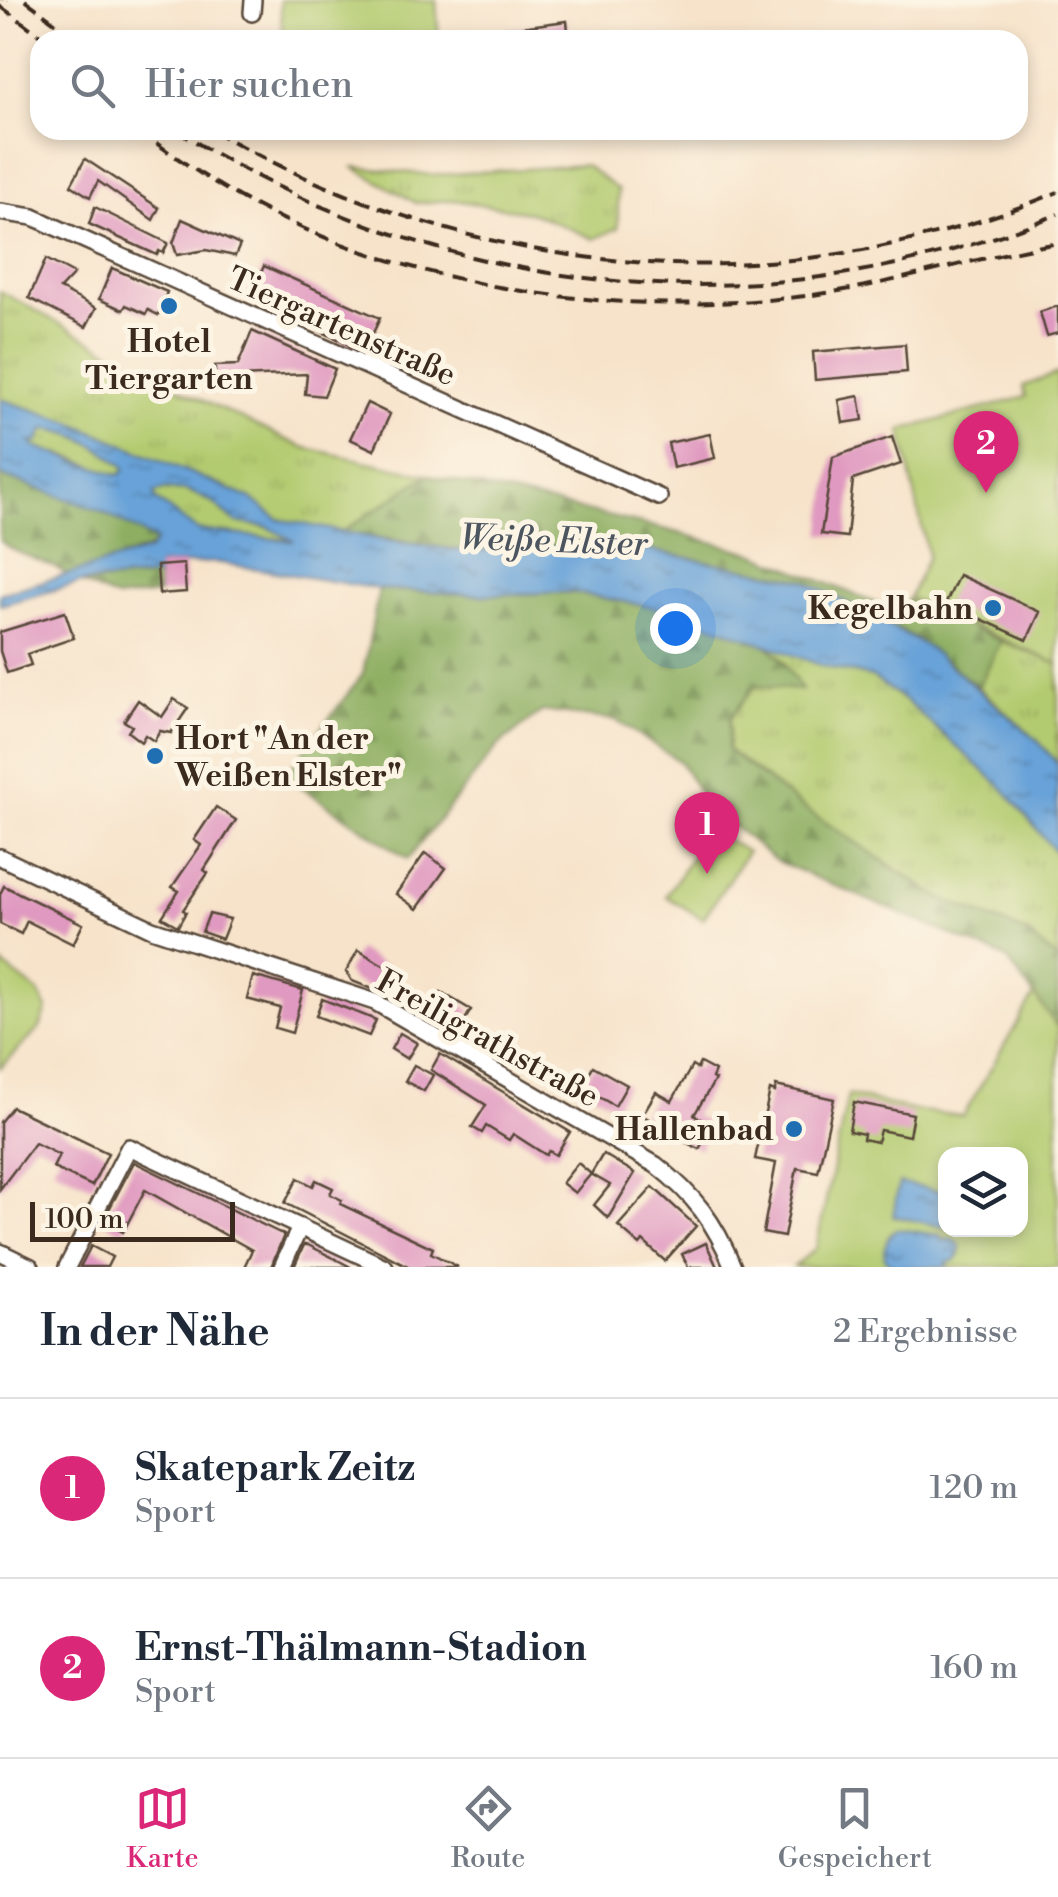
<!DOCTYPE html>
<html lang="de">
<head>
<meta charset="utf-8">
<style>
	body { margin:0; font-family:"Libre Bodoni",serif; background:#f6f6f7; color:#1f2937 }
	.controls { position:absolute; right:30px; bottom:30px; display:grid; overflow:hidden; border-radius:20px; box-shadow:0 5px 15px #0003 }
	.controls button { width:90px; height:90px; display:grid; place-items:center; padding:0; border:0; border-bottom:2px solid #e0e1e3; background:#fff; color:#1f2937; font:50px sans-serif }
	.scale { position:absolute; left:30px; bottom:25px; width:205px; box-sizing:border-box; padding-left:10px; border:5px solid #3b2a1e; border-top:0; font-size:28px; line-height:35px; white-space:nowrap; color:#3b2a1e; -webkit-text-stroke:8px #fcf5e5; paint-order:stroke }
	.you { position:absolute; left:675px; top:628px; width:35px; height:35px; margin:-25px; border:8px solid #fff; border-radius:50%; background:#1a73e8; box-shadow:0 0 0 15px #1a73e833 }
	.badge { display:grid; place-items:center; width:65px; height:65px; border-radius:50%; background:#db2777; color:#fff; font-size:32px; font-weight:700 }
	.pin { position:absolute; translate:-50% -82px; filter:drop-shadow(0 2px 5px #0008) }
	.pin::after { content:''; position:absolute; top:52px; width:35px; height:30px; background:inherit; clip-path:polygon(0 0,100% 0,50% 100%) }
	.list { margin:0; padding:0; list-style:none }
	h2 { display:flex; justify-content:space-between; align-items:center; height:130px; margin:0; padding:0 40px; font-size:42px }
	h2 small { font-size:32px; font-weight:400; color:#747a83 }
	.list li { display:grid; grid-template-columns:65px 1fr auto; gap:30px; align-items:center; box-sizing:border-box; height:180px; padding:0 40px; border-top:2px solid #e0e1e3 }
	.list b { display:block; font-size:38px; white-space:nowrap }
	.list p { margin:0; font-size:32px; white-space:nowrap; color:#747a83 }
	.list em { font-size:32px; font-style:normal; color:#747a83 }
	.icon { flex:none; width:55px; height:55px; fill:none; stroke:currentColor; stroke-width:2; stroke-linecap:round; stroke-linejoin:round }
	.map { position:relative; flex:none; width:1058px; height:1267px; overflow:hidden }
	.search { position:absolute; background:#fff; box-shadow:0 5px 15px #0003; left:30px; right:30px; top:30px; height:110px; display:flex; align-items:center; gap:25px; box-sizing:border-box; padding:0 35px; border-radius:30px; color:#747a83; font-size:38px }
	.sheet { height:490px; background:#fff }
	nav { display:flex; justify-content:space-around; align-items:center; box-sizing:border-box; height:140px; border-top:2px solid #e0e1e3; background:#fff; font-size:28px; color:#747a83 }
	nav a { display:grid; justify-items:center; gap:5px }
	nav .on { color:#db2777 }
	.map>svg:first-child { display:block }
	.grass { fill:url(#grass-tufts); stroke:#777a47; stroke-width:2.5 }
	.forest { fill:url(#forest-firs); stroke:#646c40; stroke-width:2.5 }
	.green { fill:#b3cb70; stroke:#777a47; stroke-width:2.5; fill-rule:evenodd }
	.water { fill:url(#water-ripples); stroke:#52667b; stroke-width:2.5; fill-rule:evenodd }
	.building { fill:#e099c0 }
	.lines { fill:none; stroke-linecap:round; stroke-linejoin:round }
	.major-tunnel { stroke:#d1bea8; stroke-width:18; stroke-dasharray:18 9; stroke-linecap:butt }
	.minor-casing { stroke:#574638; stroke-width:20 }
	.minor { stroke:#fff; stroke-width:15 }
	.rail { stroke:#3b2a1e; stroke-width:4; stroke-dasharray:15 8; stroke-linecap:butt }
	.poi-dot { fill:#1f6fb2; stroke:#fcf5e5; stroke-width:4 }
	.labels { text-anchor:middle; stroke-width:10; stroke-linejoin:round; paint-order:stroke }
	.street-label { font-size:32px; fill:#3b2a1e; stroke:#fcf5e5 }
	.poi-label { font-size:32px; font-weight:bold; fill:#3b2a1e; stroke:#fcf5e5; text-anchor:end }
	.water-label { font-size:35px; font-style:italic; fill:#4b545f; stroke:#fcf5e5 }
</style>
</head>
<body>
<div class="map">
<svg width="1058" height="1267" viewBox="0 0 1058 1267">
	<defs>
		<pattern id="grass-tufts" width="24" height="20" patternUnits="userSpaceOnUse" patternTransform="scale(2.5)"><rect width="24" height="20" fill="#b3cb70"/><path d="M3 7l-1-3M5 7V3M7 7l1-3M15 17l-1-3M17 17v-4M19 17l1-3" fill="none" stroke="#9bae61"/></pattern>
		<pattern id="forest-firs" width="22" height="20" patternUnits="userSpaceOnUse" patternTransform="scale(2.5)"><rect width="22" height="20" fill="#8eaf62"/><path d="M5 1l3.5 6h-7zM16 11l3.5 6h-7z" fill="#758f50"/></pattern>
		<pattern id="water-ripples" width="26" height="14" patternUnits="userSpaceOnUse" patternTransform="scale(2.5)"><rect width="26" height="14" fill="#68a2d8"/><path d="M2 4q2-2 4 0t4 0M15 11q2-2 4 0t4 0" fill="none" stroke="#5784af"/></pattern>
	</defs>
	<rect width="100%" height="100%" fill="#fcf5e5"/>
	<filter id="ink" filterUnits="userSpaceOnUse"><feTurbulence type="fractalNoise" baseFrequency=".01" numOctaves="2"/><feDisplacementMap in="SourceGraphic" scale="20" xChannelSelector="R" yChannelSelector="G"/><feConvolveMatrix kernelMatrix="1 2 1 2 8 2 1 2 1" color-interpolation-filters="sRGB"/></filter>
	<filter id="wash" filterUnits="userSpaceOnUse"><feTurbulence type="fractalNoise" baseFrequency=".0048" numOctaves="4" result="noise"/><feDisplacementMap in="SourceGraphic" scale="40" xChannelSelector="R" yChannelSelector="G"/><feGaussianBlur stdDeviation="2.25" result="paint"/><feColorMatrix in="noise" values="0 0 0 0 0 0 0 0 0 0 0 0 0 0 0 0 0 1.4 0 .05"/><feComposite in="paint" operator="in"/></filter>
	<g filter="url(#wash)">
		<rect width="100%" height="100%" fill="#f7e3ca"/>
		<g class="grass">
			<polygon points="585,165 618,190 618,228 594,239 533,213 454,200 416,203 353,167 433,175"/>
			<polygon points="0,291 187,393 302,447 428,475 342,532 278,519 252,499 71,422 0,399"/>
			<path d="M45,429C76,432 100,447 124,467V471L119,475L110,474L76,459L35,447L30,443Z"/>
			<polygon points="164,489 189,491 212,502 236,522 267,527 297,541 197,530 156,500 154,493"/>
			<polygon points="760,640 823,666 872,677 907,702 1003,788 1058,855 1058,960 1027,933 938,897 808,811 728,750 730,718 755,686 801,689 780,657"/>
			<polygon points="1001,641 1058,664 1058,764 1037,740 978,687"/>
		</g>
		<g class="forest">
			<path d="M0,475C52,493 111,507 156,540V546L69,575C47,560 21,558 0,541Z"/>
			<polygon points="428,475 664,529 756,554 899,613 909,598 1001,641 978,687 915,638 804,580 616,544 465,551 342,532"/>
			<polygon points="158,576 159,594 116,599 81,583"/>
			<polygon points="379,589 483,595 571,592 675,611 760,640 780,657 802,690 755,686 730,718 728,751 808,811 938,897 1027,933 1058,960 1058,1028 1006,958 776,861 705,803 680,762 616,720 542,711 499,745 408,859 285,776 363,674"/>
		</g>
		<g class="green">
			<polygon points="280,0 436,0 439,40 283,40"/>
			<polygon points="1058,373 1058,664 909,598 928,556 901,430 1026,397 1023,386"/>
			<polygon points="710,828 747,852 703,919 666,896"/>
			<polygon points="0,963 38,992 47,1009 40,1028 0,1068"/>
			<path d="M1034,995L1058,1028V1267H794L816,1248L848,1095L912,1110L963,1116ZM946,1154H1020V1230H946Z"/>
		</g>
		<g class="water">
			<path d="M0,399L71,422L252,499L278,519L390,541L465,551L616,544L804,580L928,647L1037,740L1058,764V855L1003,788L907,702L872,677L823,666L675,611L571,592L483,595L379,589L215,562L158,566V576L80,583L0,605V594L150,550L156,541L101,511L0,475ZM45,429C76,432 100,446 124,467V471L119,475L35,447L30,442L37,443ZM165,489L189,491L212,502L236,522L267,527L294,541L197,530L156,500L154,493Z"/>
			<polygon points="899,1183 945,1192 945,1227 893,1216"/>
			<path d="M896,1229L941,1235V1240L953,1239L960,1245V1255L954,1261L947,1262L948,1267H894L885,1259C884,1247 886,1236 896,1229Z"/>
		</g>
		<g id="blocks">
			<g class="building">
				<polygon points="567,21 569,40 506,40 505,29"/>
				<polygon points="85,159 159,208 153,220 98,181 90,197 71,185"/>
				<polygon points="95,207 168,243 163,253 159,251 157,255 89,224"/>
				<polygon points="182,219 240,245 235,256 206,250 177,255 173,243"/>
				<polygon points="46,259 74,274 60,289 96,308 86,327 29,298"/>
				<polygon points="264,266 380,318 364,352 250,297"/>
				<polygon points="112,268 167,292 158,315 148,310 146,314 126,305 123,310 99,299"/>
				<polygon points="1058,306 1058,333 1047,336 1040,312"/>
				<polygon points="252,331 335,369 324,396 305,394 307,374 215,378 215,366 238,365"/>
				<polygon points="905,344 907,372 815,380 813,352"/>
				<polygon points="859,396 863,420 843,423 839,400"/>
				<polygon points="367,403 390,414 374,450 350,439"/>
				<polygon points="710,434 715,458 673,468 668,443"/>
				<polygon points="892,437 901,464 853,480 847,537 821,534 833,457"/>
				<polygon points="184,564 186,592 159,594 157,566"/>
				<polygon points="959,575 1040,612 1027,640 946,603"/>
				<polygon points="65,612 74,638 27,654 31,665 7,673 0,651 0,632"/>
				<polygon points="174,699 188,708 171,733 160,731 154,741 145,735 141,742 128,732 132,726 124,721 138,700 162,717"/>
				<polygon points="216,807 236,820 204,870 208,873 183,910 186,912 178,926 174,924 162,917 179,891 172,887 201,845 194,840"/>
				<polygon points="425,853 446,868 417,909 396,894"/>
				<polygon points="4,886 83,924 73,944 27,921 21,934 0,924 0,894"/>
				<polygon points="209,914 230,919 222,939 202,932"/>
				<polygon points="358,950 395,972 383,993 352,981 346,972"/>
				<polygon points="253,976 303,990 292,1033 275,1028 280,1008 247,999"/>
				<polygon points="441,992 471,1010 458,1031 428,1013"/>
				<polygon points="322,999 376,1020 369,1036 316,1016"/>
				<polygon points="400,1033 417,1043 407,1059 391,1049"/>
				<polygon points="440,1054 570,1132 556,1155 549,1151 546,1155 513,1134 509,1140 486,1126 482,1133 472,1127 486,1105 431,1070"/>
				<polygon points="700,1063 715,1071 712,1078 715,1080 694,1115 712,1126 699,1149 658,1128 660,1126 642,1115 656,1092 672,1101 692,1066 697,1069"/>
				<polygon points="414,1065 433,1075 424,1091 405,1081"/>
				<polygon points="593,1066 627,1085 615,1106 582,1087"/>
				<polygon points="776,1086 834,1099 818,1172 797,1168 784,1237 763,1233 776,1163 755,1159 770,1090 775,1092"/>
				<polygon points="854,1102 913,1114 909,1136 880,1130 877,1142 863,1139 864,1134 849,1131"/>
				<polygon points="12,1107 108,1153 92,1186 53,1168 59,1155 35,1143 0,1189 0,1122"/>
				<polygon points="603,1154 635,1173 608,1218 594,1205 610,1185 591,1174"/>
				<polygon points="134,1162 284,1235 271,1267 244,1267 252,1250 145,1190 123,1232 103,1221"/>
				<polygon points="578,1163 591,1174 575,1193 562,1183"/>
				<polygon points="298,1178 313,1186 316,1180 333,1188 330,1194 342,1200 340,1204 433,1248 431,1253 458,1267 410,1267 285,1203"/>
				<polygon points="653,1187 696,1226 665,1261 643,1241 640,1245 618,1226"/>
				<polygon points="706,1243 717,1267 688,1267 682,1254"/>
				<polygon points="304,1245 308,1245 351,1267 294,1267"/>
				<polygon points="91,1246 112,1257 107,1267 80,1267"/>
			</g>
		</g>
	</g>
	<g filter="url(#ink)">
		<use href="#blocks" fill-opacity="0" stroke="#574638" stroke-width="2.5"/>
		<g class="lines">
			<polyline class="major-tunnel" points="0,1 0,0"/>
			<g class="minor-casing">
				<g id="minor">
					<polyline points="252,13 253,0"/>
					<polyline points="0,212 33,217 659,497"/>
					<path d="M0,857L152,929L375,1002L656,1165C694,1195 715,1222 733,1267"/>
					<polyline points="0,1252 31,1267"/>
					<polyline points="67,1267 129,1147 385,1267"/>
					<polyline points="282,1267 300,1227"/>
				</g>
			</g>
			<use href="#minor" class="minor"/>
			<g class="rail">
				<polyline points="25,0 79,40"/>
				<polyline points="0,6 47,40"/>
				<path d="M138,130C179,160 221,189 266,211C430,293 633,319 813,295C896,284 976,257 1058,243"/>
				<path d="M176,130C444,299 763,334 1058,214"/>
				<path d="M212,130C474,280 777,310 1058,192"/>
			</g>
		</g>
	</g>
	<g class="poi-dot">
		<circle cx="169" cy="306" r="10"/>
		<circle cx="993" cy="608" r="10"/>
		<circle cx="155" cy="756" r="10"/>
		<circle cx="794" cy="1129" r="10"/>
	</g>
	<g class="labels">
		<g class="street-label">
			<text transform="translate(342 326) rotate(24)" y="11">Tiergartenstraße</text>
			<text transform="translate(488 1038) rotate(29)" y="11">Freiligrathstraße</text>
		</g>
		<g class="poi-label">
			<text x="169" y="352" text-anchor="middle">Hotel<tspan x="169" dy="37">Tiergarten</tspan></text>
			<text x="973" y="619">Kegelbahn</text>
			<text x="175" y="749" text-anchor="start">Hort "An der<tspan x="175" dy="37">Weißen Elster"</tspan></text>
			<text x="774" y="1140">Hallenbad</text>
		</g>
		<g class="water-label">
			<text transform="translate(554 540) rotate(2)" y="12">Weiße Elster</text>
		</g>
	</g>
</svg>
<div class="controls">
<button><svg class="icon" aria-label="layers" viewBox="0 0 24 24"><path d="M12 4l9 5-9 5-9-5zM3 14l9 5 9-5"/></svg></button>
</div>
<div class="scale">100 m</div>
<div class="you"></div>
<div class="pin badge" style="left:707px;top:874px">1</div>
<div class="pin badge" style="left:986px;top:493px">2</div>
<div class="search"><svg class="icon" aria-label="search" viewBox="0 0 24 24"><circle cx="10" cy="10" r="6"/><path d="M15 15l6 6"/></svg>Hier suchen</div>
</div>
<section class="sheet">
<h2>In der Nähe<small>2 Ergebnisse</small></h2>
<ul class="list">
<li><span class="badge">1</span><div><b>Skatepark Zeitz</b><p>Sport</p></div><em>120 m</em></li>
<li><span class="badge">2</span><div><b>Ernst-Thälmann-Stadion</b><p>Sport</p></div><em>160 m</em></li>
</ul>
</section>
<nav>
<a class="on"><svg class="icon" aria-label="map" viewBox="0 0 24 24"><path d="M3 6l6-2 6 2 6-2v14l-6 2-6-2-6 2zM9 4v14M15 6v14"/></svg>Karte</a>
<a><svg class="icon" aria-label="directions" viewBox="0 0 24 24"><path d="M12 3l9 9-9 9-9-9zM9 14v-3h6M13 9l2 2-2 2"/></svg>Route</a>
<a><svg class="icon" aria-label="saved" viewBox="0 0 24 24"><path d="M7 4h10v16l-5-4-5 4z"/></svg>Gespeichert</a>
</nav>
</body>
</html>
